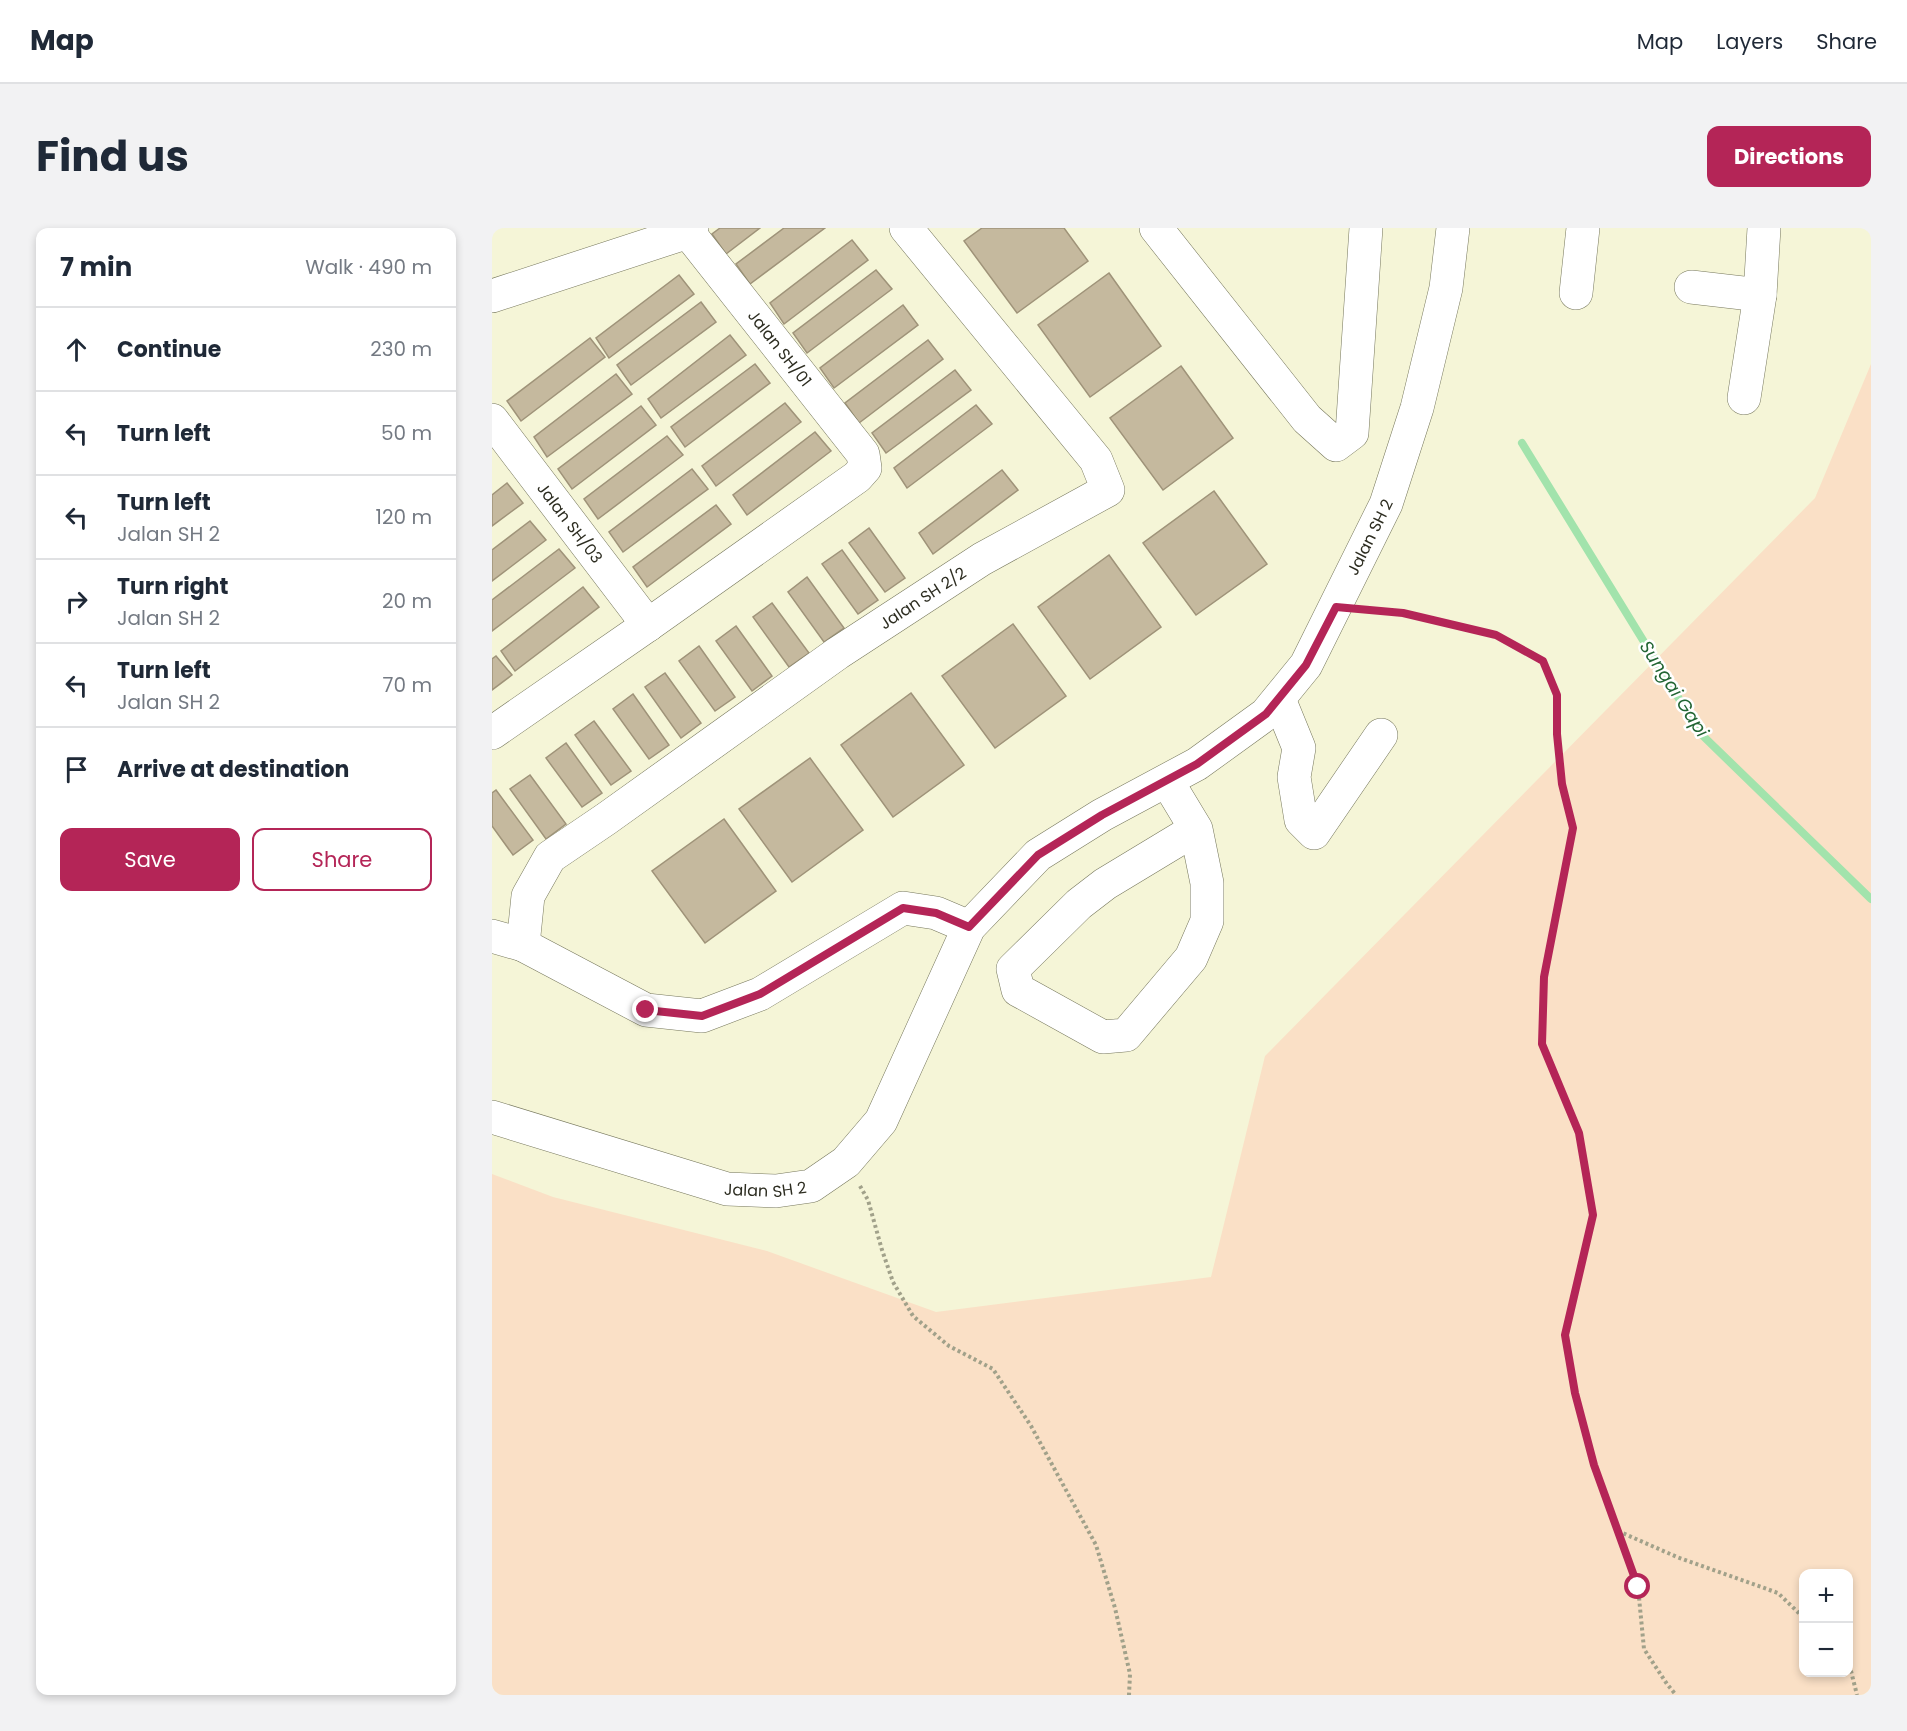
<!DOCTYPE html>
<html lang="en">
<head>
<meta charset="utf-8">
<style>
	body { margin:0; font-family:Poppins,sans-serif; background:#f2f2f3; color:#1f2937 }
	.controls { position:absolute; right:18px; bottom:18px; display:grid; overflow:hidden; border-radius:12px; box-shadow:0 3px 9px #0003 }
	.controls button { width:54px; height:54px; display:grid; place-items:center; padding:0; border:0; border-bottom:2px solid #e0e1e3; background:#fff; color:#1f2937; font:30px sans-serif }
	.stop { position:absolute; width:18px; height:18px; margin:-14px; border:4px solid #b42557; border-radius:50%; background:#fff }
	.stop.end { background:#b42557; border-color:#fff; box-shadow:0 2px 6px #0008 }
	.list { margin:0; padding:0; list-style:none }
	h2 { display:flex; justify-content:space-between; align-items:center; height:78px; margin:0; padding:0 24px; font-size:26px }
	h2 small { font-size:20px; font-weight:400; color:#747a83 }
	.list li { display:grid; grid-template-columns:39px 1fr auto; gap:18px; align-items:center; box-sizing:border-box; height:84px; padding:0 24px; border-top:2px solid #e0e1e3 }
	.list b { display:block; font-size:22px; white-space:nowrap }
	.list p { margin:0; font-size:20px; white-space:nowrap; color:#747a83 }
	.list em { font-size:20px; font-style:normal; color:#747a83 }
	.actions { display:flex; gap:12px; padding:18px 24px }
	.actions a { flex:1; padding:14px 0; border:2px solid #b42557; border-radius:12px; text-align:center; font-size:21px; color:#b42557 }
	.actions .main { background:#b42557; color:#fff }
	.icon { flex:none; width:33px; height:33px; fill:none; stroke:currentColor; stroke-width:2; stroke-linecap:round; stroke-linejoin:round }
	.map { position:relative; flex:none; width:1379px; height:1467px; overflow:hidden; border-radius:12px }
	header { display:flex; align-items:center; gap:36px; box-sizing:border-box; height:84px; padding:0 30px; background:#fff; border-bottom:2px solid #e0e1e3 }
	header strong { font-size:28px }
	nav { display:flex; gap:33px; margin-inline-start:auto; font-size:21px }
	.intro { display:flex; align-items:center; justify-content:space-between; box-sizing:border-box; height:144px; padding:0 36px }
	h1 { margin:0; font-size:42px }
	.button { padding:15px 27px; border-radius:12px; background:#b42557; color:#fff; font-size:21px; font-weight:700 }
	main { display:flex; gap:36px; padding:0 36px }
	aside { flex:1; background:#fff; border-radius:12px; box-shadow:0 3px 9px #0003 }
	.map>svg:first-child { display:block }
	.green { fill:#fae0c6; fill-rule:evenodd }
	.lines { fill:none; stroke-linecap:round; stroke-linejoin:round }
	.stream { stroke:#a2e3ac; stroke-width:8 }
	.building { fill:#c5b99e; stroke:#9f9379; stroke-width:1.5 }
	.minor-casing { stroke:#76775c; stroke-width:34 }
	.path { stroke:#a1a18a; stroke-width:4; stroke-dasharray:3 3; stroke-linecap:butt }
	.minor { stroke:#fff; stroke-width:33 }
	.route { stroke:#b42557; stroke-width:8 }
	.labels { text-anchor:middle; stroke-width:5; stroke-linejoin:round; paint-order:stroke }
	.street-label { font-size:16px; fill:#2d2d21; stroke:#fff }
	.water-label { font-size:18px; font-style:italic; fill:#226533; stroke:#fff }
</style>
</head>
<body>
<header>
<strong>Map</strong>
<nav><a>Map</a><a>Layers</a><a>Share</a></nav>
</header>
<div class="intro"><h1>Find us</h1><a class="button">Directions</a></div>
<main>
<aside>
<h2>7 min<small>Walk · 490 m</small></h2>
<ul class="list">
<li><svg class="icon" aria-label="ahead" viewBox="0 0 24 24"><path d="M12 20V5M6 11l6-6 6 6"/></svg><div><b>Continue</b></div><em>230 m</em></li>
<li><svg class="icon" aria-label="left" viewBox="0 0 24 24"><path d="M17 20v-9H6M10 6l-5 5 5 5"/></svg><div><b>Turn left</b></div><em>50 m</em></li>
<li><svg class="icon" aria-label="left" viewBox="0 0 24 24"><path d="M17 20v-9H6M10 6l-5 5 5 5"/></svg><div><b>Turn left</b><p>Jalan SH 2</p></div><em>120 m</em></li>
<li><svg class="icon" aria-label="right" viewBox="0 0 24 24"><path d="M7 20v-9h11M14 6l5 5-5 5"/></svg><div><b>Turn right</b><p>Jalan SH 2</p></div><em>20 m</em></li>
<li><svg class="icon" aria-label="left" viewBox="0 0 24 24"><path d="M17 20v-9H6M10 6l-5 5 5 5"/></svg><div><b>Turn left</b><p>Jalan SH 2</p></div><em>70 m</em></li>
<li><svg class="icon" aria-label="arrive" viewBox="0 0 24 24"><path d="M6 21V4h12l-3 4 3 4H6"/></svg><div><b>Arrive at destination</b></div></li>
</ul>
<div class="actions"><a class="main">Save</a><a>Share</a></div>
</aside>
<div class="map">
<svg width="1379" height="1467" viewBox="0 0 1379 1467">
	<rect width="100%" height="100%" fill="#f5f5d7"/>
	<path class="green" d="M1379,136V1467H0V946L61,969L275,1023L444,1084L719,1049L773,828L1323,270ZM1312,1346H1356V1444H1312Z"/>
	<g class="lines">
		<polyline class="stream" points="1030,215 1208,505 1379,671"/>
	</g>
	<g class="building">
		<polygon points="228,0 268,0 234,26 220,6"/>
		<polygon points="292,0 333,0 258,56 244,36"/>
		<polygon points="490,0 572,0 596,33 525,85 472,13"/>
		<polygon points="360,12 376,32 292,96 278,75"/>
		<polygon points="384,42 400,61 315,125 301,105"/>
		<polygon points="617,45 669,118 598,169 546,97"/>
		<polygon points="187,47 202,66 117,130 104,110"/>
		<polygon points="209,74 224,94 139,157 125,137"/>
		<polygon points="411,77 426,97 342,160 328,140"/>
		<polygon points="238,107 254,127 169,190 156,171"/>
		<polygon points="98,110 113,129 29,193 15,173"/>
		<polygon points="436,112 451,131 367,195 353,175"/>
		<polygon points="263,136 278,155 193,219 179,199"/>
		<polygon points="689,138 741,210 671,262 618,190"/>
		<polygon points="463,142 479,162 394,225 380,205"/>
		<polygon points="124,146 140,166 55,229 42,209"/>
		<polygon points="293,175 309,194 224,258 210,238"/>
		<polygon points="484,177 500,196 415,260 402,240"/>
		<polygon points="149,178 164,197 80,261 66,241"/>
		<polygon points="323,204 339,223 255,287 241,267"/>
		<polygon points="175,208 191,227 106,291 92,271"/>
		<polygon points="200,241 216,261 131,324 117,304"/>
		<polygon points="510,242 526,262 441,326 427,305"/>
		<polygon points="15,255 31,275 0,298 0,267"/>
		<polygon points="722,263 775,336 704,387 651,315"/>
		<polygon points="224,277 239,296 155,359 141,339"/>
		<polygon points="38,293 54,312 0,353 0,322"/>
		<polygon points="377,300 413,350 393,364 357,315"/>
		<polygon points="67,321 83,340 0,403 0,372"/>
		<polygon points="350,322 386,372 366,386 330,336"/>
		<polygon points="617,327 669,399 598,451 546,379"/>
		<polygon points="315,349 352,400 332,414 296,364"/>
		<polygon points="91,359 107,379 23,443 9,423"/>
		<polygon points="280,375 317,425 297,439 261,389"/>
		<polygon points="521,396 574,468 503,520 450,448"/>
		<polygon points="244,398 280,448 260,463 224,413"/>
		<polygon points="207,418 243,469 223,483 187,433"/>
		<polygon points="4,428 20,447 0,462 0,431"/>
		<polygon points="173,445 209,495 189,510 153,459"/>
		<polygon points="419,465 472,537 401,589 349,517"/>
		<polygon points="141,466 177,517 157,531 121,481"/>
		<polygon points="102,493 139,543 119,557 83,507"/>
		<polygon points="74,515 110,565 90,579 54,530"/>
		<polygon points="318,530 371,602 300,654 247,581"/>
		<polygon points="38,547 74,596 54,611 18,561"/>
		<polygon points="4,562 41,612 21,627 0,598 0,565"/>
		<polygon points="232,591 284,663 213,715 160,643"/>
	</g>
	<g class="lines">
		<g class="minor-casing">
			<g id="minor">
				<polyline points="664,0 815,191 844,217 860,205 874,0"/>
				<polyline points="1199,59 1268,67"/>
				<polyline points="1084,65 1091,0"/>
				<polyline points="0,68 196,4 200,0"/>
				<polyline points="1252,170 1268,67 1272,0"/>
				<path id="s1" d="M0,192L156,397"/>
				<polyline points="787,471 807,520 802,549 809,592 822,605 889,507"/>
				<polyline points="0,505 156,397 365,249 373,240 371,226 196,4"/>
				<polyline points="675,553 704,601 715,655 715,693 699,730 634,807 611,809 526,762 521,741 587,676 613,656 704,601"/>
				<polyline points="0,708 31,717 154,782 210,788 268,766 411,680 444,685 477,699"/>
				<path id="s2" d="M31,717L36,668L58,629L114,591L346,425L490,331L616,262L604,232L414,0"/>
				<path id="s3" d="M0,889L235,961L284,963L319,958L354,934L389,893L477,699L546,627L610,587L705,536L774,486L814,437L894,276L925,180L954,60L961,0"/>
			</g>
		</g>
		<g class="path">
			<polyline points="875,382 911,385 1003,407 1051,433 1065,467 1065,505 1070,556 1081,600 1052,749 1050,816 1087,905 1101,987 1073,1107 1083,1165 1102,1237 1146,1359 1152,1421 1175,1456 1184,1467"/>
			<polyline points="368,958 376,972 390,1022 401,1054 421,1088 457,1118 501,1141 539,1198 604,1317 623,1380 638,1446 637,1467"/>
			<polyline points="1126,1303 1185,1329 1286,1365 1312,1390"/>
			<polyline points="1356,1431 1365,1467"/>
		</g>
		<use href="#minor" class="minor"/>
	</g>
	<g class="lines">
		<polyline class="route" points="154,782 210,788 268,766 411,680 444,685 477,699 546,627 610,587 705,536 774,486 814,437 844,379 911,385 1004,407 1051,433 1065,467 1065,506 1070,556 1081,600 1052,749 1050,816 1087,905 1101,987 1073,1107 1083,1165 1102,1237 1146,1359"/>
	</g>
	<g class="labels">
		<g class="street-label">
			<text transform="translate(288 120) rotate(52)" y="6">Jalan SH/01</text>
			<text dy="6" stroke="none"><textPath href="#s1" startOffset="129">Jalan SH/03</textPath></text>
			<text dy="6" stroke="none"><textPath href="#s3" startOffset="1214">Jalan SH 2</textPath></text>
			<text dy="6" stroke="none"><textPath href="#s2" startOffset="548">Jalan SH 2/2</textPath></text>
			<text dy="6" stroke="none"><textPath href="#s3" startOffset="284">Jalan SH 2</textPath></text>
		</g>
		<g class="water-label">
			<text transform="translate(1182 461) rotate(57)" y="6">Sungai Gapi</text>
		</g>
	</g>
</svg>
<div class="controls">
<button>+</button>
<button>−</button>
</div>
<div class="stop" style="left:1146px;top:1359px"></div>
<div class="stop end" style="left:154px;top:782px"></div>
</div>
</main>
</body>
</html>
